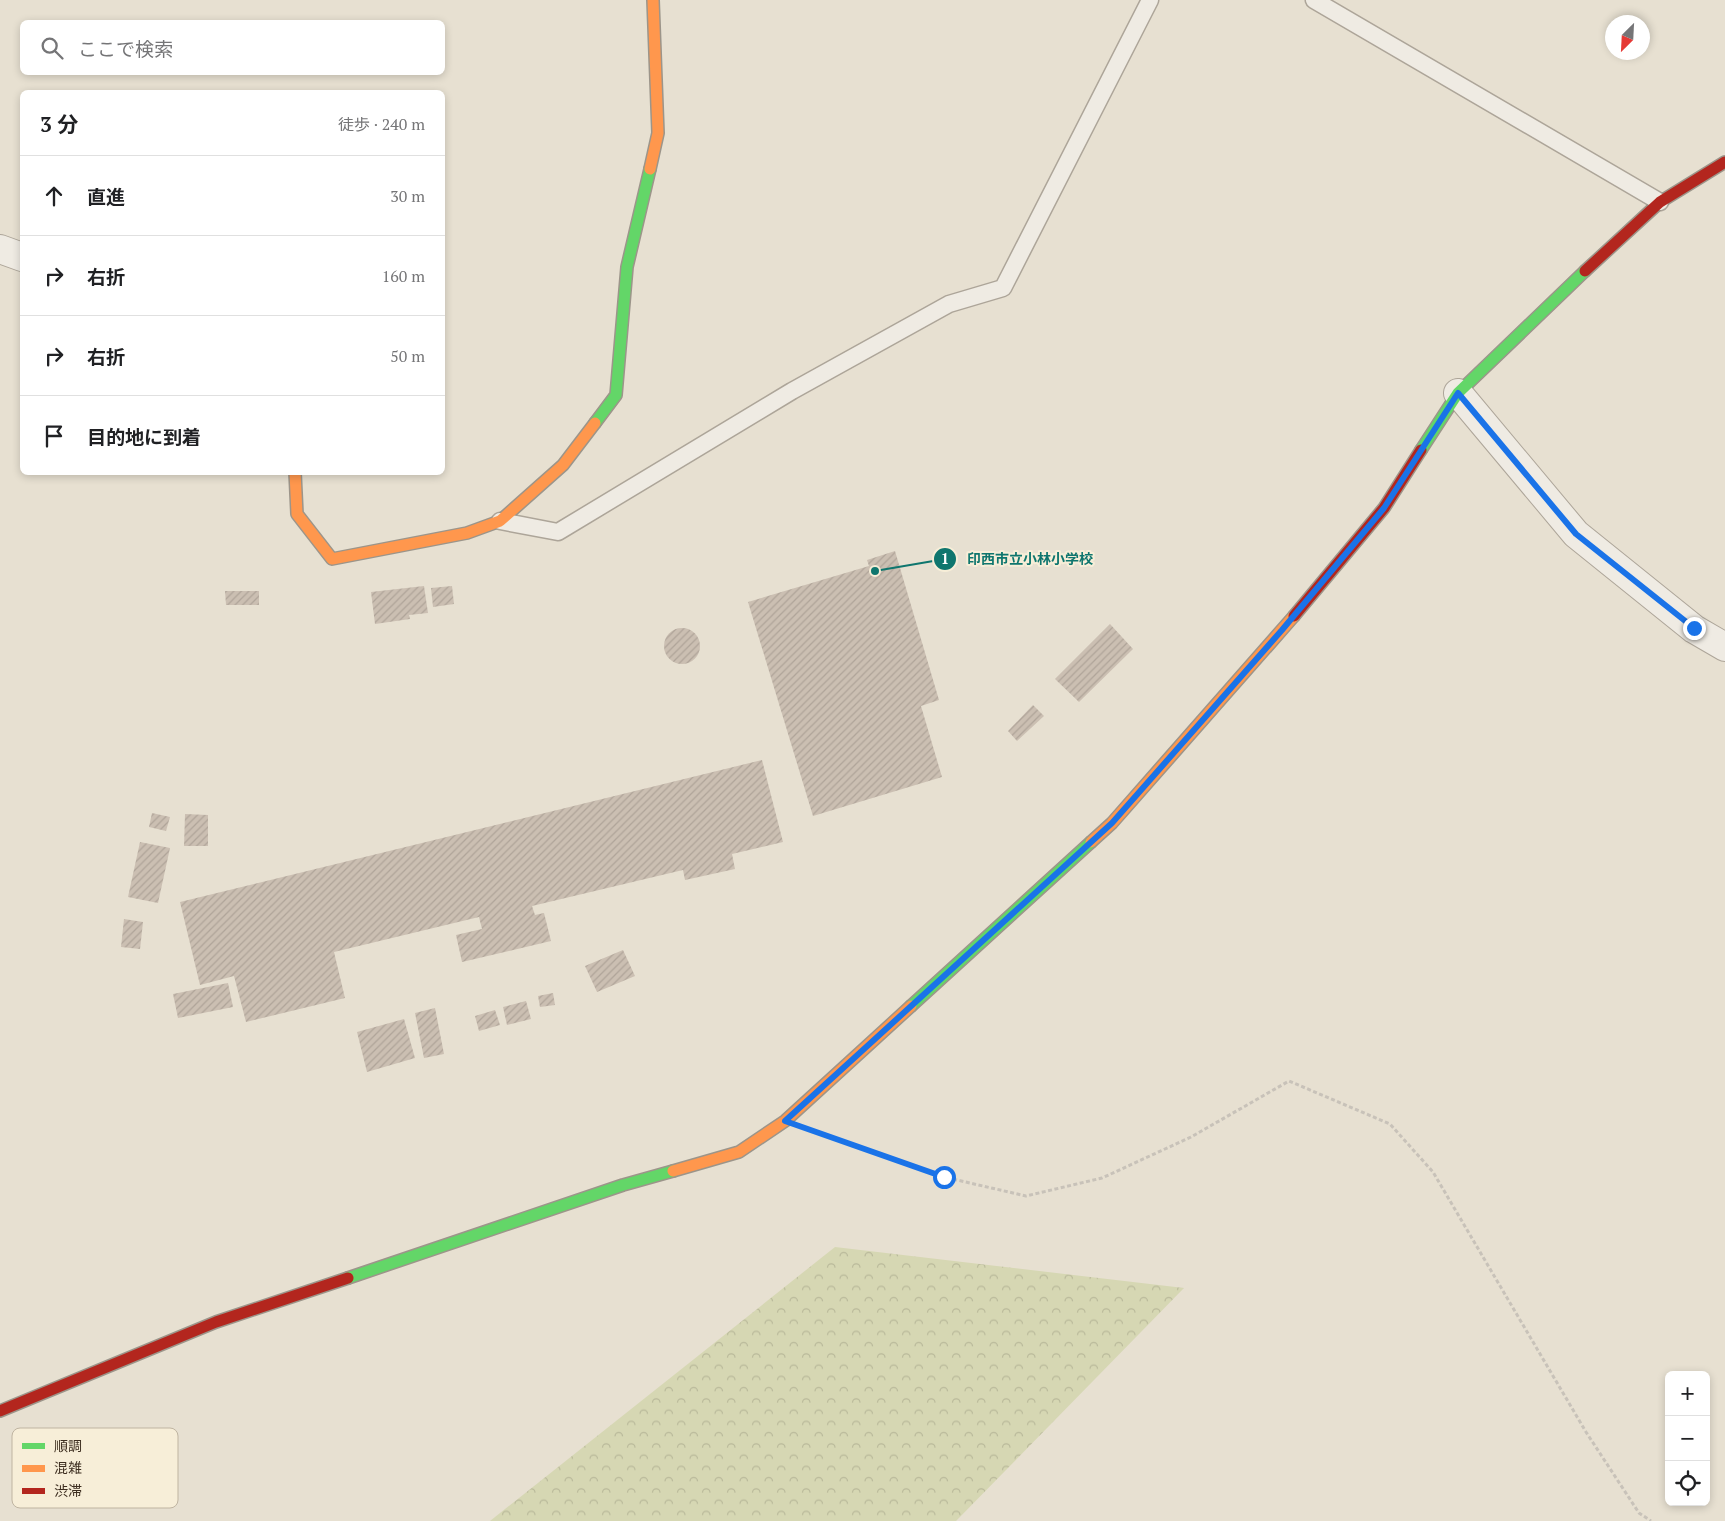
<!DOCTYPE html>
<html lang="ja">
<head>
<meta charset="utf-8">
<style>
	body { margin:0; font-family:"PT Serif","Noto Sans JP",serif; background:#f2f2f2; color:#202124 }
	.controls { position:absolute; right:15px; bottom:15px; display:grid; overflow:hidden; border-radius:8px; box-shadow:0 2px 8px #0003 }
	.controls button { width:45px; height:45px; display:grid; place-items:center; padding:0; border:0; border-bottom:1px solid #e0e0e0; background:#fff; color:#202124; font:25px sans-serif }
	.compass { position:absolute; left:1605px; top:15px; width:45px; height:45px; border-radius:50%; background:#fff; box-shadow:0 2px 8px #0003; rotate:204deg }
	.stop { position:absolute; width:15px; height:15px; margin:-11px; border:4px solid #1a73e8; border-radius:50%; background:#fff }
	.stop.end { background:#1a73e8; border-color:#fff; box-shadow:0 1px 5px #0008 }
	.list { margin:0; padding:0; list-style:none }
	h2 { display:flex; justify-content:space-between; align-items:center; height:65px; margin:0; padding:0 20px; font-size:21px }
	h2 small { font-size:16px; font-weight:400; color:#757577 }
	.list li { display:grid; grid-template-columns:32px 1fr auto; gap:15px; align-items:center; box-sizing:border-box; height:80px; padding:0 20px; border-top:1px solid #e0e0e0 }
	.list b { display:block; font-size:19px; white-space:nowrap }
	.list em { font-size:16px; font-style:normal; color:#757577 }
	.icon { flex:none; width:28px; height:28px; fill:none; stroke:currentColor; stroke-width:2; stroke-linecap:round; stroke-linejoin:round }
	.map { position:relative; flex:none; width:1725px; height:1521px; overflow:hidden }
	.search { position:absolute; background:#fff; box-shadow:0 2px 8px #0003; left:20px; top:20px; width:425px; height:55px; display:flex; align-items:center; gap:12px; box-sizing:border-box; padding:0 18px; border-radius:8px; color:#757577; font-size:19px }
	.panel { position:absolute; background:#fff; box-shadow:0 2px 8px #0003; left:20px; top:90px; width:425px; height:385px; border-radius:8px }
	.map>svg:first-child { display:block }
	.forest { fill:url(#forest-crowns) }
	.building { fill:url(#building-hatch) }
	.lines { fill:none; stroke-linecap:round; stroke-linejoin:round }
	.lane-casing { stroke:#ada599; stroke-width:19 }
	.street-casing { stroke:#ada599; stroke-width:30 }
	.fast-casing { stroke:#9c958a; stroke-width:14 }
	.slow-casing { stroke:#9c958a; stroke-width:14 }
	.jam-casing { stroke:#9c958a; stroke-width:14 }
	.path { stroke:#c8c2b9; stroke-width:3; stroke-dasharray:4 2.5; stroke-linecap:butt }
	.lane { stroke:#efebe3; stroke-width:16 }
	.street { stroke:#efebe3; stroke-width:28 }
	.fast { stroke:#63d668; stroke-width:11 }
	.slow { stroke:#ff974d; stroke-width:11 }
	.jam { stroke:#b3261e; stroke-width:11 }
	.route { stroke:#1a73e8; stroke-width:6 }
	.key { fill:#f7eed8; stroke:#bfb4a1; stroke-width:1 }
	.key-label { font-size:14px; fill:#3d2e20 }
	.leader { fill:none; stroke:#0f766e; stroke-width:2 }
	.callout-dot { fill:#0f766e; stroke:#f7eed8; stroke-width:2 }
	.mark-label { font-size:15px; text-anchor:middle; font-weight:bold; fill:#fff }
	.callout-label { font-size:14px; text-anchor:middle; font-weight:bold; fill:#0f766e; stroke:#f7eed8; stroke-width:4; stroke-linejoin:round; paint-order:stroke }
</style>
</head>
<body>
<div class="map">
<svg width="1725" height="1521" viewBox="0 0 1725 1521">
	<defs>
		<pattern id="forest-crowns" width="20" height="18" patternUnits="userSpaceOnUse" patternTransform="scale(1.25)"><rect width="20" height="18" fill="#d6d7b3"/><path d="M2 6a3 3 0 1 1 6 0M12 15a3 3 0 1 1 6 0" fill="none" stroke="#b9b99a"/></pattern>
		<pattern id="building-hatch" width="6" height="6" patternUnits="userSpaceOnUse" patternTransform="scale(1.25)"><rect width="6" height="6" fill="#cbbfb2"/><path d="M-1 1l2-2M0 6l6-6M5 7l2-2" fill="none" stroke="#afa499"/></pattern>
	</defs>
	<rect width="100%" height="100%" fill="#e7e0d1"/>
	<polygon class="forest" points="835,1247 1184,1288 956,1521 490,1521"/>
	<g class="building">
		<polygon points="895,551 939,700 921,706 942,777 813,816 748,602 869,566 867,560"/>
		<polygon points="424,586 428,613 409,615 410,619 375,624 371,592"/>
		<polygon points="452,586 454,604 433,607 431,588"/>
		<polygon points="225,591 259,591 259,605 226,605"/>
		<polygon points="1110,624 1133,649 1079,702 1055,679"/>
		<circle cx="682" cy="646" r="18"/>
		<polygon points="1033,705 1044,716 1017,741 1008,731"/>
		<polygon points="762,760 783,842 732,854 735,869 685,880 683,870 532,906 535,915 544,913 551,941 462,962 456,935 482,929 479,917 334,952 345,998 246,1022 234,976 200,985 180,902"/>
		<polygon points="152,813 170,817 166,831 149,827"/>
		<polygon points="185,814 208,815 208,846 184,846"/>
		<polygon points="140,842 170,848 158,903 128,897"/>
		<polygon points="124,919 143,922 140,949 121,947"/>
		<polygon points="623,950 635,976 597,992 585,966"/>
		<polygon points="228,983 233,1007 178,1018 173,994"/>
		<polygon points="553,993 555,1005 540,1007 538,996"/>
		<polygon points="526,1001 531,1019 507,1025 503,1007"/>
		<polygon points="435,1008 444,1054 424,1058 415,1013"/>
		<polygon points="495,1010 500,1025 479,1031 475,1016"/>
		<polygon points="404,1019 415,1058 367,1072 357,1032"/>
	</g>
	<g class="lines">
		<g class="lane-casing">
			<g id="lane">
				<polyline points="1314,0 1660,202"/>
				<polyline points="500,521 558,532 792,391 949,304 1003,288 1150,0"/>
			</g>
		</g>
		<g class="street-casing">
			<g id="street">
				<polyline points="0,249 22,257"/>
				<polyline points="1458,393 1576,534 1694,629 1725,647"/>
			</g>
		</g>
		<g class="fast-casing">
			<g id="fast">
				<polyline points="595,423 616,395 627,267 650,169"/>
				<polyline points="1421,450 1458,393 1585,271"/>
				<polyline points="911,1006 1091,842"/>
				<polyline points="348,1278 623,1185 673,1171"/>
			</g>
		</g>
		<g class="slow-casing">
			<g id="slow">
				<polyline points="650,169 658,133 653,0"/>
				<polyline points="295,472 297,514 332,559 467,533 500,521 563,465 595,423"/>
				<polyline points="1091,842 1112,823 1294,616"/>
				<polyline points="673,1171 739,1152 785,1121 911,1006"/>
			</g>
		</g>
		<g class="jam-casing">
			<g id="jam">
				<polyline points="1585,271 1660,202 1725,162"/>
				<polyline points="1294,616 1384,508 1421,450"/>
				<polyline points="0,1411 216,1322 348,1278"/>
			</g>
		</g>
		<polyline class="path" points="824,1135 944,1177 1026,1196 1102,1178 1191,1137 1289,1081 1390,1124 1433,1172 1586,1432 1639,1513 1651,1521"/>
		<use href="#lane" class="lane"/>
		<use href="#street" class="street"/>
		<use href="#fast" class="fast"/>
		<use href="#slow" class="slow"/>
		<use href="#jam" class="jam"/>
	</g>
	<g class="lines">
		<polyline class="route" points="944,1177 785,1121 1112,823 1282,630 1384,508 1458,393 1576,534 1694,628"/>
	</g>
	<rect x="12" y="1428" width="166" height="80" rx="8" class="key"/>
	<rect x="22" y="1443" width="23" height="6" fill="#63d668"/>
	<rect x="22" y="1465" width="23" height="7" fill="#ff974d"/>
	<rect x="22" y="1488" width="23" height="6" fill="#b3261e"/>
	<g class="key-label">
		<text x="54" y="1451">順調</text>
		<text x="54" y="1473">混雑</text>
		<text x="54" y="1496">渋滞</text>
	</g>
	<path class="leader" d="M875 571L945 559"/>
	<g class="callout-dot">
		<circle cx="875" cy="571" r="5"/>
		<circle cx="945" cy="559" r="12"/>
	</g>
	<g class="mark-label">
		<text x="945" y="564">1</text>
	</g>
	<g class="callout-label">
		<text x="1030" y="564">印西市立小林小学校</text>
	</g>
</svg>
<div class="controls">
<button>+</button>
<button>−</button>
<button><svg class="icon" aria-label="locate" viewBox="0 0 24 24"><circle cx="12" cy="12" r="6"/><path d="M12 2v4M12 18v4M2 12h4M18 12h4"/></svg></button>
</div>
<svg class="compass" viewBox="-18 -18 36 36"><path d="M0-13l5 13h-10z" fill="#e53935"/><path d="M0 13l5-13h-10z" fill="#757577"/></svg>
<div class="stop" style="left:944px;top:1177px"></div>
<div class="stop end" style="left:1694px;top:628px"></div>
<div class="search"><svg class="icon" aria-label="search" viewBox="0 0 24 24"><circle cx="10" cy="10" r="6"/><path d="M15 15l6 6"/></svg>ここで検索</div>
<section class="panel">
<h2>3 分<small>徒歩 · 240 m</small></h2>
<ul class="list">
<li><svg class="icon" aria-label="ahead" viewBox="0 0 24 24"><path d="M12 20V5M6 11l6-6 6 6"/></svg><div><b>直進</b></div><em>30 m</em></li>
<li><svg class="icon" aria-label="right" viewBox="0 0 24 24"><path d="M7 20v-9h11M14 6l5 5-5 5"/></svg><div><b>右折</b></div><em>160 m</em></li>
<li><svg class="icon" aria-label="right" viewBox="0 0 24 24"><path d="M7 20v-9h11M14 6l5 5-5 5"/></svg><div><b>右折</b></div><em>50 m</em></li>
<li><svg class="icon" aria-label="arrive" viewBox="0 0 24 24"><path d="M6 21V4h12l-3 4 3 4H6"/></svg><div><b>目的地に到着</b></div></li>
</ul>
</section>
</div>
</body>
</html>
